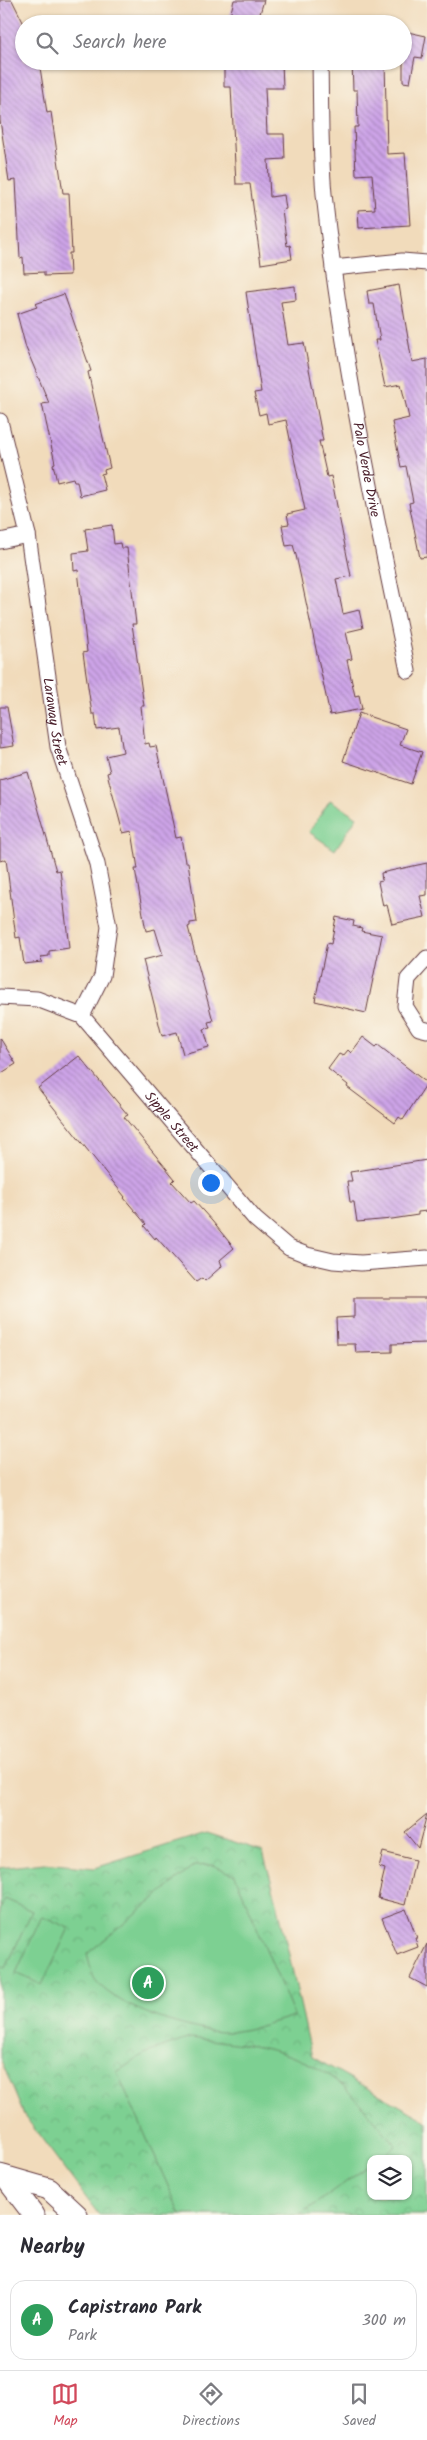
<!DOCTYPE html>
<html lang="en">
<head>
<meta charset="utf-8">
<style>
	body { margin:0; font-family:Kalam,sans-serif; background:#f2f2f3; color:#2b2b33 }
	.controls { position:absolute; right:15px; bottom:15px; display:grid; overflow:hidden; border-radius:10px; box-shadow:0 1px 4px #0004 }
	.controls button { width:45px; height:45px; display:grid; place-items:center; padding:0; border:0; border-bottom:1px solid #e1e1e2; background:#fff; color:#2b2b33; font:25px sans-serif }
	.you { position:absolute; left:210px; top:1182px; width:18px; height:18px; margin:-12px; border:4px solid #fff; border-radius:50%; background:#1a73e8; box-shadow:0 0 0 8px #1a73e833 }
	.badge { display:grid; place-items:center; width:32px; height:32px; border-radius:50%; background:#d1495b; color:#fff; font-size:16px; font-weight:700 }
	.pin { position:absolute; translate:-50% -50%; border:2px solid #fff; box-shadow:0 1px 5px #0006 }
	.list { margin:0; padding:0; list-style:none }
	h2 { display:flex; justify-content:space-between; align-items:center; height:65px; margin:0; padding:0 20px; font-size:21px }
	h2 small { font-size:16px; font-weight:400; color:#7c7c81 }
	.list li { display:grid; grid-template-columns:32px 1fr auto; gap:15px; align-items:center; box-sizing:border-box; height:80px; margin:0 10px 10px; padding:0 10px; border:1px solid #e1e1e2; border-radius:15px }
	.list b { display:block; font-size:19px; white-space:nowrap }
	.list p { margin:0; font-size:16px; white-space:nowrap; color:#7c7c81 }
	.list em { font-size:16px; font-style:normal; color:#7c7c81 }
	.icon { flex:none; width:28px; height:28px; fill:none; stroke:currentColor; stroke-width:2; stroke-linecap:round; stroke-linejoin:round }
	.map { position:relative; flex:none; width:427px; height:2215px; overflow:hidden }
	.search { position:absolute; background:#fff; box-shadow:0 1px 4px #0004; left:15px; right:15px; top:15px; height:55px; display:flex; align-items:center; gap:12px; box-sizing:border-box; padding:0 18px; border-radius:28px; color:#7c7c81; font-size:19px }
	.sheet { height:155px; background:#fff }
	nav { display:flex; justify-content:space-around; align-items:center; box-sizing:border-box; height:70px; border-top:1px solid #e1e1e2; background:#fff; font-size:14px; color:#7c7c81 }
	nav a { display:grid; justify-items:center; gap:2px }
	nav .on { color:#d1495b }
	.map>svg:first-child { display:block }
	.park { fill:url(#park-crowns); stroke:#64785e; fill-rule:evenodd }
	.pitch { fill:#7dd092; stroke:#64785e }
	.building { fill:url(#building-back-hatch) }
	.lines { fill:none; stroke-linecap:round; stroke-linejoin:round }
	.street-casing { stroke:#633b41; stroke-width:17 }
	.secondary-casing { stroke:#633b41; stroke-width:23 }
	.street { stroke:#fff; stroke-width:15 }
	.secondary { stroke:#fff; stroke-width:21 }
	.labels { text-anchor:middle; stroke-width:5; stroke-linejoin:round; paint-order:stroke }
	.street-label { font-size:14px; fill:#4a1f2b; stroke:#fbf7ec }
</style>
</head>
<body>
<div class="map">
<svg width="427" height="2215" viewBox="0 0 427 2215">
	<defs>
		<pattern id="park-crowns" width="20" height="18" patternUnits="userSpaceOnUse" patternTransform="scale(1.25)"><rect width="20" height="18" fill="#7dd092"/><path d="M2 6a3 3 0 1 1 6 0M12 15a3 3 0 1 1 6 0" fill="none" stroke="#6eb27e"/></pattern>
		<pattern id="building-back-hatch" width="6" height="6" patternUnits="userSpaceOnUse" patternTransform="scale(1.25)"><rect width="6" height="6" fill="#cda4e8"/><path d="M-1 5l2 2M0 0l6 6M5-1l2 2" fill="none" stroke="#a885bc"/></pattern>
	</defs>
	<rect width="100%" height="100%" fill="#fbf7ec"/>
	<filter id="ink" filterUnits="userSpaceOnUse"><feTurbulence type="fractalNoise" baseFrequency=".02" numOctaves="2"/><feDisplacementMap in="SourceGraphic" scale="10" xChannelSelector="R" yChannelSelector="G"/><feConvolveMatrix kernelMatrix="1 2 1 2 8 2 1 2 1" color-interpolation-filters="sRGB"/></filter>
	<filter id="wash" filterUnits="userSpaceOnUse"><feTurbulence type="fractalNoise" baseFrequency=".0096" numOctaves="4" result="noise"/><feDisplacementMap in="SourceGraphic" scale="20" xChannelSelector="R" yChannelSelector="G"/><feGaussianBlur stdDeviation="1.12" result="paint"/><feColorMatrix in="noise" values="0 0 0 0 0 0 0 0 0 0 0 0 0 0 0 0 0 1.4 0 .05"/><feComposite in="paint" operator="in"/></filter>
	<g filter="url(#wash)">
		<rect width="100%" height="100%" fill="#f1dbbb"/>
		<path class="park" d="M206,1833L263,1851L279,1910L312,2057L427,2121V2215H99L24,2115L0,2058V1868L44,1863L95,1868ZM371,2159H408V2196H371Z"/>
		<g class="pitch">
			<polygon points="330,800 357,817 335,850 309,832"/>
			<path d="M213,1865L235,1875L294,2016C273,2022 249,2031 227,2032C194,2033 118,2008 97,1982C91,1976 90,1962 87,1954L194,1866Z"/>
			<polygon points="5,1899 32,1911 6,1968 0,1965 0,1910"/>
			<polygon points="42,1916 69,1928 42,1985 16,1973"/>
			<path d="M190,2038C238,2043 289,2047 330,2076C356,2095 376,2122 396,2146L379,2159H371V2164L300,2215H181L117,2072L144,2054Z"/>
		</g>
		<g id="blocks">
			<g class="building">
				<polygon points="0,0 12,0 24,24 24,61 39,61 47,113 51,112 63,193 69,193 72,253 69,253 70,275 44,276 44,272 24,273 23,257 20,258 16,180 9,181 0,120"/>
				<polygon points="234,0 264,0 257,24 228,24"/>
				<polygon points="403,31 426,36 422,58 415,57 410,83 403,82"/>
				<polygon points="231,61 282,62 283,88 265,88 267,134 284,134 285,159 268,160 270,197 284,195 286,209 282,210 287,246 290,245 292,259 261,264 250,184 236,184 231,87 224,87 224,66 231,66"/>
				<polygon points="352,61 385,61 387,154 405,153 410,225 359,228 358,210 375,209 372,174 356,175 354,127 358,127 357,90 353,90"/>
				<polygon points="399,285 412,362 427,359 427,557 420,558 409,503 413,502 406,466 401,467 392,422 409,418 401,384 385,387 375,340 380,340 374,304 369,304 367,291"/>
				<polygon points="295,286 296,300 281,302 288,345 304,343 323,441 319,441 327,477 331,476 351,576 336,579 343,614 359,610 363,628 346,632 352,659 347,660 355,696 359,695 362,709 330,715 296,555 293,545 286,546 282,525 289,524 287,514 305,510 286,420 268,424 266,413 259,415 254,393 261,392 246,292"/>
				<polygon points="64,294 91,371 88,372 110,468 104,470 105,473 101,474 105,490 80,496 77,481 74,481 73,478 57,482 53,464 55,463 42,404 49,403 26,348 17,314 37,307 35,304"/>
				<polygon points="112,525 114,544 120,543 121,548 127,548 136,624 132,624 144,706 141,706 145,744 149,743 150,747 156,746 176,838 181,837 185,862 188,862 197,922 190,923 190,926 188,927 213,1021 208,1022 210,1028 204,1029 209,1047 183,1054 177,1032 162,1036 143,960 163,955 155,929 146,931 135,869 138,869 132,831 123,833 107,773 110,772 106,756 123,752 119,727 97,730 95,714 92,714 83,653 87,652 78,570 74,571 73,553 88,551 85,529"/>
				<polygon points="0,707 7,707 14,746 0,748"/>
				<polygon points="359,713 406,729 400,745 422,752 411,784 343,761"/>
				<polygon points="28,772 56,871 60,870 69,948 49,951 49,956 41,957 42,962 24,964 20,937 16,938 6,859 0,861 0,780"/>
				<polygon points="427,863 427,895 420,896 425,917 392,924 387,905 383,906 378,882 382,881 381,873"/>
				<polygon points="336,917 354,921 353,926 362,928 361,931 382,935 366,1013 315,1001 327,943 331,944"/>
				<polygon points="363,1037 376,1047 378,1045 427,1083 403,1120 399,1117 395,1123 347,1087 348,1085 328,1069 339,1054 343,1056 348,1050 351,1053"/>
				<polygon points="0,1038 16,1064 0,1074"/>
				<polygon points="79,1056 128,1115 124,1117 175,1179 172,1182 191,1203 194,1201 212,1221 234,1248 220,1260 222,1266 205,1281 202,1278 196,1282 156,1237 155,1239 144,1226 146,1224 124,1198 125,1197 38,1088"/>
				<polygon points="427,1160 427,1211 418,1212 418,1215 392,1219 357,1222 354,1202 350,1202 347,1181 352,1181 350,1172"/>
				<polygon points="354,1298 427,1298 427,1343 392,1344 392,1352 356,1353 355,1344 337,1344 336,1318 354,1317"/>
				<polygon points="427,1814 418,1848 405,1832"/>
				<polygon points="383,1852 415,1860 405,1905 378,1898 385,1869 379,1867"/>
				<polygon points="406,1909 417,1938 415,1938 418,1947 397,1955 382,1918"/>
				<polygon points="427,1944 427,1987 410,1978"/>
			</g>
		</g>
	</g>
	<g filter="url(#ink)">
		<use href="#blocks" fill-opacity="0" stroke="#633b41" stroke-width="1"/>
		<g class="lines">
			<g class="street-casing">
				<g id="street">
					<path id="s1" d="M320,61C321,105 320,150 324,194C341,354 375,513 408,671"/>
					<polyline points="333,268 402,261 427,263"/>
					<path id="s2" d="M0,421L28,535L58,747L97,864L109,927L102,976L82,1016"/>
					<polyline points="0,541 28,535"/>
					<polyline points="427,958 408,979 405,1006 419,1028 427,1030"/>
					<path id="s3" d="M0,997L37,999L82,1016L255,1219L289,1248L307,1255L333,1261L361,1263L427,1258"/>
				</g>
			</g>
			<g class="secondary-casing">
				<g id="secondary">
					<polyline points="0,2175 49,2189 77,2215"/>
					<polyline points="5,2177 34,2215"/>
				</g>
			</g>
			<use href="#street" class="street"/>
			<use href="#secondary" class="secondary"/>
		</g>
	</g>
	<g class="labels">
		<g class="street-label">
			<text dy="5" stroke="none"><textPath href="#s1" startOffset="412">Palo Verde Drive</textPath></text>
			<text dy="5" stroke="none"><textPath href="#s2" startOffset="306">Laraway Street</textPath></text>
			<text dy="5" stroke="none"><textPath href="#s3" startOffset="224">Sipple Street</textPath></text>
		</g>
	</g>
</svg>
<div class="controls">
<button><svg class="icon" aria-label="layers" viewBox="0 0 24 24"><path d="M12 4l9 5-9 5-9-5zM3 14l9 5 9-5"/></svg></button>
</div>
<div class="you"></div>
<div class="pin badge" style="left:148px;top:1983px;background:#2e9e5b">A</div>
<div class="search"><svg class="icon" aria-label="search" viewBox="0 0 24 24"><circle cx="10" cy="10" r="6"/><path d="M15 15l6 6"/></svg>Search here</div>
</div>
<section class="sheet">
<h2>Nearby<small></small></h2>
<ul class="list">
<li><span class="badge" style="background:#2e9e5b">A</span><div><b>Capistrano Park</b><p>Park</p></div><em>300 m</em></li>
</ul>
</section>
<nav>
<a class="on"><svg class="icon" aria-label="map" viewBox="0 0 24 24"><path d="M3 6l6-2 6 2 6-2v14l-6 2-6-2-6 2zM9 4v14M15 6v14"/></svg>Map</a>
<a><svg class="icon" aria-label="directions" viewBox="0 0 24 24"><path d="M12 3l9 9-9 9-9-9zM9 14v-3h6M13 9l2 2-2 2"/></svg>Directions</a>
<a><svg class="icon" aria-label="saved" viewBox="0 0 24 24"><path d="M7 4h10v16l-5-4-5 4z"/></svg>Saved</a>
</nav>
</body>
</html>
